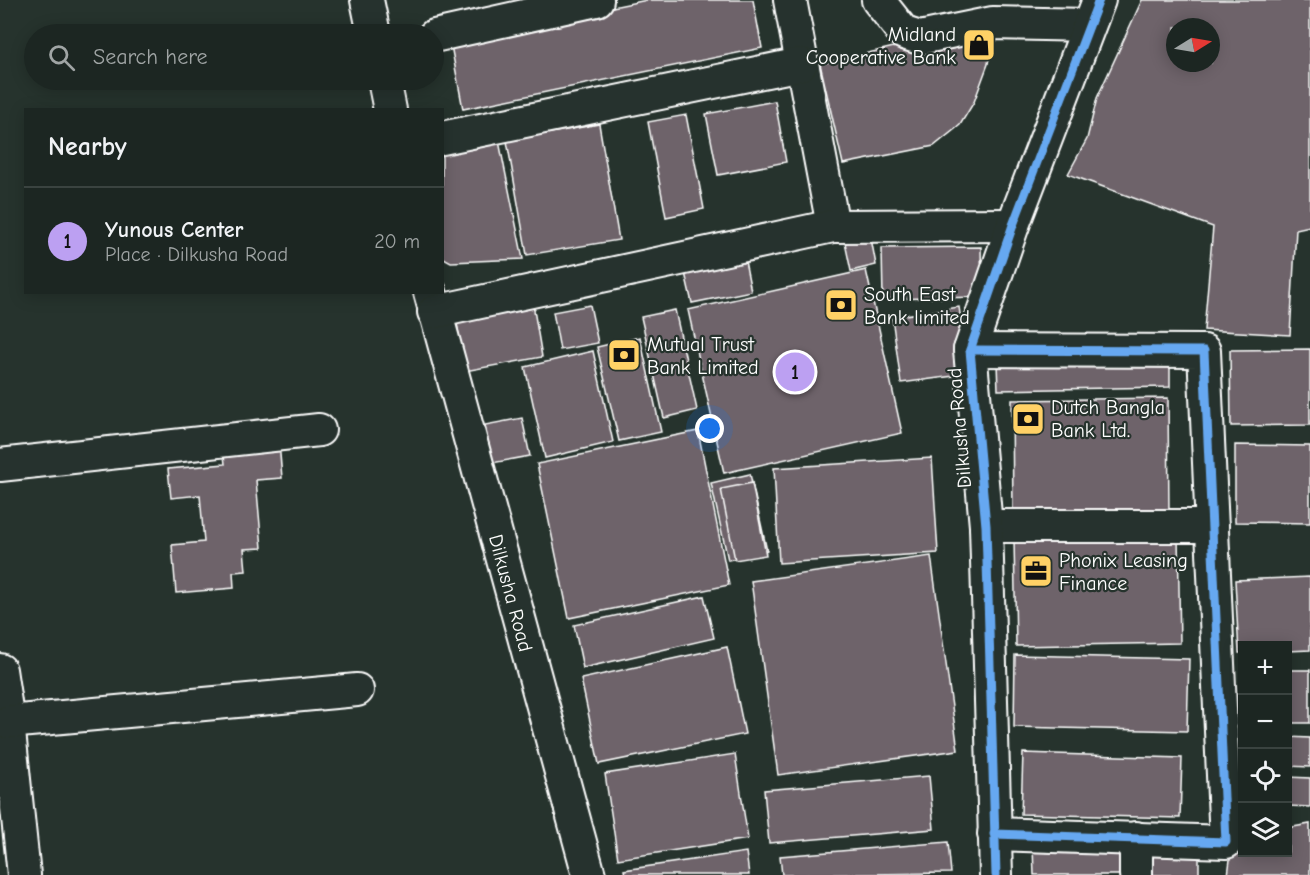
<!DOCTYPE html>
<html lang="en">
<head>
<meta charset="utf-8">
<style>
	body { margin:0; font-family:"Comic Neue",sans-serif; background:#252e2a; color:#f1f3f6 }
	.controls { position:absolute; right:18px; bottom:18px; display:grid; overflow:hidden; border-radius:0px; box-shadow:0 3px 15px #0003 }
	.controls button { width:54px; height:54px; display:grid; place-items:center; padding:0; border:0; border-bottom:2px solid #3a4340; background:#1c2622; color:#f1f3f6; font:30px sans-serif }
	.compass { position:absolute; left:1166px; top:18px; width:54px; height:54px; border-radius:50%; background:#1c2622; box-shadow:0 3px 15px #0003; rotate:79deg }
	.you { position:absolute; left:710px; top:429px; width:21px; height:21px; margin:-15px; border:4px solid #fff; border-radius:50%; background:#1a73e8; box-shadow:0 0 0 9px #1a73e833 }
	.badge { display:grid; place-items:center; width:39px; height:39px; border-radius:50%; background:#bca0f2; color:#111; font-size:20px; font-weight:700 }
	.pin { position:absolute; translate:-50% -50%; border:3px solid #fff; box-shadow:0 2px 6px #0006 }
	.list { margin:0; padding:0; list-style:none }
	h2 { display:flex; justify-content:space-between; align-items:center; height:78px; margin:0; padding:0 24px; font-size:26px }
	h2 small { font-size:20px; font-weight:400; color:#a0a5a5 }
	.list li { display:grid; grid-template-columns:39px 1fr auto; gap:18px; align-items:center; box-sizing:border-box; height:108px; padding:0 24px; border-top:2px solid #3a4340 }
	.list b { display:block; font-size:22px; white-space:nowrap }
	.list p { margin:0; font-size:20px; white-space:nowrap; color:#a0a5a5 }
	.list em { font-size:20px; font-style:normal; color:#a0a5a5 }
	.icon { flex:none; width:33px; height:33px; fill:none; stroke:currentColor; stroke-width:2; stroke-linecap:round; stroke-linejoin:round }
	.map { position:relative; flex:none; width:1310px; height:875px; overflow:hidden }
	.search { position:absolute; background:#1c2622; box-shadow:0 3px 15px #0003; left:24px; top:24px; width:420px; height:66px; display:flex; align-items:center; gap:15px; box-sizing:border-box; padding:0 21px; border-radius:33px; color:#a0a5a5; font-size:22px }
	.panel { position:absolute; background:#1c2622; box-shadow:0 3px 15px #0003; left:24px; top:108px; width:420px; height:186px; border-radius:0px }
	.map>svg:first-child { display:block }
	.building { fill:#6e646a; stroke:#fff; stroke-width:1.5; fill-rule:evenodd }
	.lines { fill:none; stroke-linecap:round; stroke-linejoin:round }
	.minor-casing { stroke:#fff; stroke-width:36 }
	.minor { stroke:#26332d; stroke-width:32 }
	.cycleway-casing { stroke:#26332d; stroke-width:13 }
	.cycleway { stroke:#66a8f1; stroke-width:9 }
	.labels { text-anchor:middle; stroke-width:4.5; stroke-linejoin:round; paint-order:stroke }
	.poi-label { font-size:20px; fill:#fff; stroke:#26332d; text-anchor:start }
	.street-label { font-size:20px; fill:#fff; stroke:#26332d }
</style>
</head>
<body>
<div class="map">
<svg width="1310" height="875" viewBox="0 0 1310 875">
	<rect width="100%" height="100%" fill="#26332d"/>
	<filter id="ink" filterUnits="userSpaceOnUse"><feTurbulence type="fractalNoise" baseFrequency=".0167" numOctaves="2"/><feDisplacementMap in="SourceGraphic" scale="12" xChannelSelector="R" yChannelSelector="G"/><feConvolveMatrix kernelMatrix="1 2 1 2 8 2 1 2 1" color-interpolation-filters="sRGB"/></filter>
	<g filter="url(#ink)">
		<g class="building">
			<polygon points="647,0 753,0 762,48 463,109 450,40"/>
			<path d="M1142,0H1310V226L1296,229L1290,335L1204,330L1213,227L1068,174L1087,139L1097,98ZM1175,27H1211V63H1175Z"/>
			<polygon points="994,24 988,64 974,102 960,125 934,146 843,164 820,64"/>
			<polygon points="775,101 786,162 718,175 706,114"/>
			<polygon points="686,115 704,209 666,217 648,122"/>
			<polygon points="599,124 619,240 527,255 507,141"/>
			<polygon points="499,141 523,259 451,262 442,257 442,152"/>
			<polygon points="870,233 876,265 851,271 844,238"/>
			<polygon points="981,247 982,297 883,299 882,248"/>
			<polygon points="743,251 751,291 692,303 683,264"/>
			<polygon points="866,270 902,433 724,473 688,310"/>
			<polygon points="533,304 542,357 465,371 456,317"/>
			<polygon points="590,305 598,343 560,350 553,312"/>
			<polygon points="959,307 969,374 901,383 892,317"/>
			<polygon points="675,310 697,410 664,418 641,317"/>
			<polygon points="640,337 661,432 619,441 597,347"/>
			<polygon points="1310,349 1310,425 1231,426 1230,350"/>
			<polygon points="593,351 613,442 545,458 525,367"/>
			<polygon points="1170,360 1170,387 998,390 997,363"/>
			<polygon points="1168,398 1169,514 1013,515 1012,400"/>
			<polygon points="522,418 530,456 492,463 485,425"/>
			<polygon points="698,431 729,585 569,618 537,464"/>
			<polygon points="279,442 282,478 256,480 262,548 244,549 246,571 233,572 234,588 176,593 172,545 204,542 200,495 171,498 168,469 225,464 223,447"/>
			<polygon points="1235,445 1310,446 1310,523 1235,522"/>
			<polygon points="932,458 938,553 779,563 774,468"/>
			<polygon points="750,474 767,551 728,560 711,483"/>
			<polygon points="752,483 766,555 735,560 721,489"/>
			<polygon points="1178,536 1180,643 1016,646 1014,539"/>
			<polygon points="931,556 958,750 778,775 751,581"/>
			<polygon points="1310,577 1310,650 1288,651 1288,646 1242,646 1242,653 1239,653 1235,580"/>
			<polygon points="704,596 714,638 583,668 574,625"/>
			<polygon points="727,647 745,734 599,764 581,679"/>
			<polygon points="1015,655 1189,659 1187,731 1014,727"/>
			<rect x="1288" y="670" width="22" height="53"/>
			<polygon points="1288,737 1310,738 1310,767 1288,766"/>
			<polygon points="1023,753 1182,758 1180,818 1021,814"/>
			<polygon points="735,754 748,839 618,859 605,774"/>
			<polygon points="929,776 934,829 769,843 764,790"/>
			<polygon points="1288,777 1310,778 1310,807 1288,806"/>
			<polygon points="1310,824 1310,875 1228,875 1233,837 1242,836 1242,852 1288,852 1288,828"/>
			<polygon points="948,842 951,873 782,875 780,856"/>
			<polygon points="1130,845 1131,875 1034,875 1033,846"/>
			<polygon points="1142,847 1199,848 1199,875 1142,875"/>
			<polygon points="746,852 749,875 625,875 624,870"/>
		</g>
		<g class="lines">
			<g class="minor-casing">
				<g id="minor">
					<polyline points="367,0 374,34"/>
					<polyline points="790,0 833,226"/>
					<polyline points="878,0 904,33 920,38 993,23 1089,25"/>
					<polyline points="434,36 597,0"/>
					<polyline points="384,80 390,110"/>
					<polyline points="442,138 801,64"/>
					<polyline points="430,292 589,875"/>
					<polyline points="434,312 833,226 1013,225"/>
					<polyline points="970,350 1204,351 1226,842 994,834"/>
					<polyline points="0,465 319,430"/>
					<polyline points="986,526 1212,526"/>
					<polyline points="0,670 8,722 24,875"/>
					<polyline points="8,722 357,690"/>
					<polyline points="1136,838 1136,875"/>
					<polyline points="996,875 986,526 970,350 1013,225 1099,0"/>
				</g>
			</g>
			<use href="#minor" class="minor"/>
			<g class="cycleway-casing">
				<g id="cycleway">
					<polyline points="970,350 1204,351 1226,842 994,834"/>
					<polyline points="996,875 986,526 970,350 1013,225 1099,0"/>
				</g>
			</g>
			<use href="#cycleway" class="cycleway"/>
		</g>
	</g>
	<defs>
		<g id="shop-square" transform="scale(1.725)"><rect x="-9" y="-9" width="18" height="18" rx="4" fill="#ffd166" stroke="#26332d"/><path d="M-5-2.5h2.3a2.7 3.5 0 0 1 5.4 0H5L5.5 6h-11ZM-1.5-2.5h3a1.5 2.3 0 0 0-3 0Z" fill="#111"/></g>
		<g id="bank-square" transform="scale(1.725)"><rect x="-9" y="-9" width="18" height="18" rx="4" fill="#ffd166" stroke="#26332d"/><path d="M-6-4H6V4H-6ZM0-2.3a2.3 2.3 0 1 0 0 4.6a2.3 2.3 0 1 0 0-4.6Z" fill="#111"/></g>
		<g id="office-square" transform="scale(1.725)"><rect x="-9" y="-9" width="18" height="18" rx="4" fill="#ffd166" stroke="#26332d"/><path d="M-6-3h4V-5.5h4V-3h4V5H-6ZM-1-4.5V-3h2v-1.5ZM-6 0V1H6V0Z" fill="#111"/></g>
	</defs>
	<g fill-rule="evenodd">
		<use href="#shop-square" x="979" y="45"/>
		<use href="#bank-square" x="841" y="305"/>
		<use href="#bank-square" x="624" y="355"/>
		<use href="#bank-square" x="1028" y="419"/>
		<use href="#office-square" x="1036" y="571"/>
	</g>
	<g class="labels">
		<g class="poi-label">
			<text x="956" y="41" text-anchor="end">Midland<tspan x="956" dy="23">Cooperative Bank</tspan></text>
			<text x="864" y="301">South East<tspan x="864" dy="23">Bank limited</tspan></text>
			<text x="647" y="351">Mutual Trust<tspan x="647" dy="23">Bank Limited</tspan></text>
			<text x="1051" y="414">Dutch Bangla<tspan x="1051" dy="23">Bank Ltd.</tspan></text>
			<text x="1059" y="567">Phonix Leasing<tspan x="1059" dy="23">Finance</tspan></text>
		</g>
		<g class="street-label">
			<text transform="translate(959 428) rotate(-95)" y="7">Dilkusha Road</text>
			<text transform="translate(511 593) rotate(75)" y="7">Dilkusha Road</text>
		</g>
	</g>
</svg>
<div class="controls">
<button>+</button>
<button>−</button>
<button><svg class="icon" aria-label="locate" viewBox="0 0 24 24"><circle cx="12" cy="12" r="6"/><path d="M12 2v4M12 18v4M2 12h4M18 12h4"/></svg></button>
<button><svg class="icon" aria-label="layers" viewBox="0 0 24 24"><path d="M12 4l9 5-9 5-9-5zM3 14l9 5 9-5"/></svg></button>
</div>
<svg class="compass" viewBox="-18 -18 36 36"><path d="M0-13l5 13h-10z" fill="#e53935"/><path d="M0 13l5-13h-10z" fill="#a0a5a5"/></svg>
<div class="you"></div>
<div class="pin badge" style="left:795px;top:372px">1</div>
<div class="search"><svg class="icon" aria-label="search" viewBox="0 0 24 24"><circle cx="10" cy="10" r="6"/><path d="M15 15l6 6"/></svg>Search here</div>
<section class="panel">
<h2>Nearby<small></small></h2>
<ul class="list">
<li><span class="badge">1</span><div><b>Yunous Center</b><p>Place · Dilkusha Road</p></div><em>20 m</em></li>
</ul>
</section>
</div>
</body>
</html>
